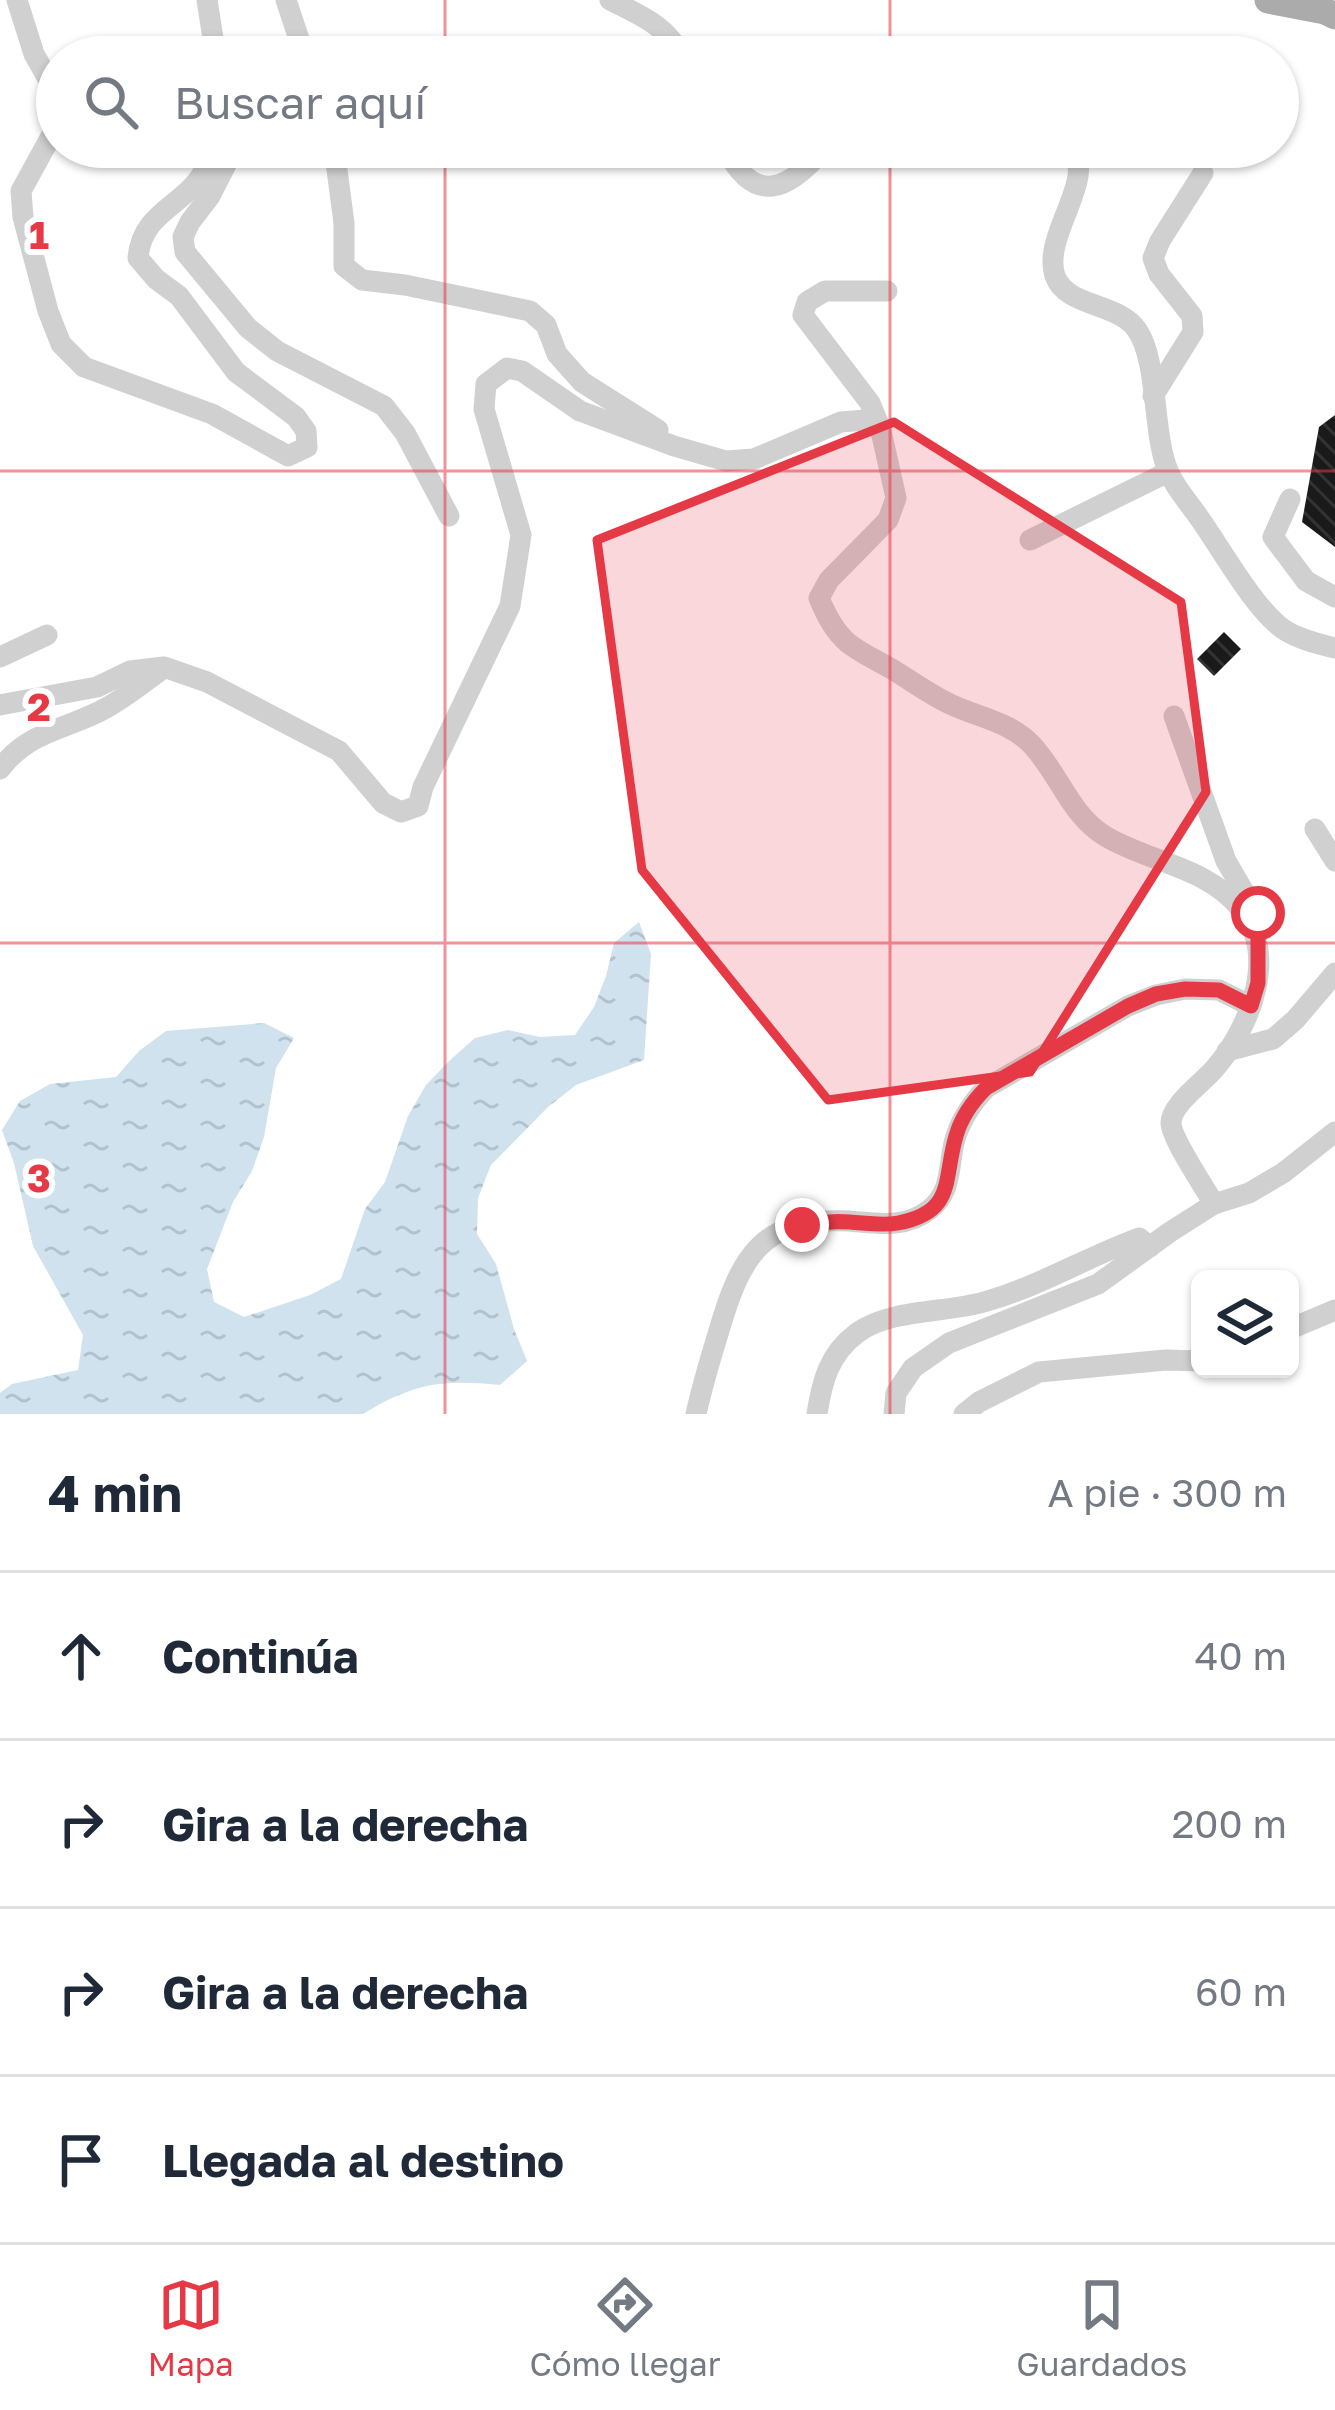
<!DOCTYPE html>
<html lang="es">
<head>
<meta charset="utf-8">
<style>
	body { margin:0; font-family:"Golos Text",sans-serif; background:#f2f2f3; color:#1f2937 }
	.controls { position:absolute; right:36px; bottom:36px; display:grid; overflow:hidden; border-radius:18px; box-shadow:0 3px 9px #0004 }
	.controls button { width:108px; height:108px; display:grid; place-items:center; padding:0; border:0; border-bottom:3px solid #e0e1e3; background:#fff; color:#1f2937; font:60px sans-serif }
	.stop { position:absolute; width:36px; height:36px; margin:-27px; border:9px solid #e63946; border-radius:50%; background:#fff }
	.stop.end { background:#e63946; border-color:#fff; box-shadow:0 3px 12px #0008 }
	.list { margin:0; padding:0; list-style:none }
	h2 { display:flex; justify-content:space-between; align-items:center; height:156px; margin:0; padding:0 48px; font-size:51px }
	h2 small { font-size:39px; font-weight:400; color:#747a83 }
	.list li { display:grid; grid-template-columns:78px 1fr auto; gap:36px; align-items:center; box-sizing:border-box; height:168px; padding:0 48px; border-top:3px solid #e0e1e3 }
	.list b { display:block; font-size:45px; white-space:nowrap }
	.list em { font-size:39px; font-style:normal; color:#747a83 }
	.icon { flex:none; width:66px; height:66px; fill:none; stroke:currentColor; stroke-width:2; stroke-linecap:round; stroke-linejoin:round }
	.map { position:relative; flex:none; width:1335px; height:1414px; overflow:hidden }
	.search { position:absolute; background:#fff; box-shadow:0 3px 9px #0004; left:36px; right:36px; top:36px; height:132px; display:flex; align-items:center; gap:30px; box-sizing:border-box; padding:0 42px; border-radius:66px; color:#747a83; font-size:45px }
	.sheet { height:828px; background:#fff }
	nav { display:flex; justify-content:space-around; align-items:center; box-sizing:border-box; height:168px; border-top:3px solid #e0e1e3; background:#fff; font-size:33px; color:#747a83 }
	nav a { display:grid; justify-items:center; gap:6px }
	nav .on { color:#e63946 }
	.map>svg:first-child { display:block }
	.water { fill:url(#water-ripples) }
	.building { fill:url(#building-back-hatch) }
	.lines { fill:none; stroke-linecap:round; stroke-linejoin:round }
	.minor { stroke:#d0d0d0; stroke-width:21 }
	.major { stroke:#ababab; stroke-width:27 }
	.route { stroke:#e63946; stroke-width:15 }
	.marked { fill:#e63946; fill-opacity:0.2; stroke:#e63946; stroke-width:9; stroke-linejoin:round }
	.grid { fill:none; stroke:#e63946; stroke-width:3; stroke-opacity:0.55 }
	.grid-label { font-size:39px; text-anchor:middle; font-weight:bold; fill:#e63946; stroke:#fff; stroke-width:12; stroke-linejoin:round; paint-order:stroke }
</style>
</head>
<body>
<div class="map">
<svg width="1335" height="1414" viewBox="0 0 1335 1414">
	<defs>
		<pattern id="water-ripples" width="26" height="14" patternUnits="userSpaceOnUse" patternTransform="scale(3)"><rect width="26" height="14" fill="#cfe2ee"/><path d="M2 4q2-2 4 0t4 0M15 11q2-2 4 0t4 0" fill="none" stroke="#b2c2cd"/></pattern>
		<pattern id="building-back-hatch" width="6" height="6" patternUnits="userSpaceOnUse" patternTransform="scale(3)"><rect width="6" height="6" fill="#1a1a1a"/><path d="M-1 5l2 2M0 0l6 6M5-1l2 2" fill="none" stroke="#333"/></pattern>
	</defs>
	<rect width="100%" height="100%" fill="#fff"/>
	<path class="water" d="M639,922L651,954L644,1060L576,1085L548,1107L491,1165L478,1198L477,1234L496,1264L514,1329L527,1361L500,1385C442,1379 413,1383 363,1414H0V1393L12,1384L78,1370L83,1335L33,1246L14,1163L2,1130L20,1101L50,1084L116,1077L139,1051L166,1031L264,1023L294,1038L276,1068L264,1137L252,1171L233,1202L207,1269L214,1302L244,1317L310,1295L341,1279L365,1209L385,1182L408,1116L426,1085L449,1061L475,1038L508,1030L540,1037L575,1035L594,1007L606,976L614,943Z"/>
	<g class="building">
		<polygon points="1335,415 1335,547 1302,522 1319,427"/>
		<polygon points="1224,632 1241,649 1214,676 1197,659"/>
	</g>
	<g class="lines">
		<g class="minor">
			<path d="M17,0L34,54L56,93V127L21,191L23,217L48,311L61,344L84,367L212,414L288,456L307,447L306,431L296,417L236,372L179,296L156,279L138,258C142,209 189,206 206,166C208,160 208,153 210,147"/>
			<polyline points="207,0 216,57"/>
			<polyline points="286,0 305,57"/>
			<path d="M610,0C639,15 667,25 682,57"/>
			<polyline points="235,147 210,196 190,222 183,237 185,252 248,328 277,351 384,406 405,433 449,516"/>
			<polyline points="334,147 344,223 344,266 362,280 405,285 530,311 546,325 557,354 582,382 658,430"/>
			<path d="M725,147C754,207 789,191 825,147"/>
			<path d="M1068,147C1102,174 1041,234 1055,276C1067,308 1118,302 1137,330C1159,361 1152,437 1169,473C1176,489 1190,504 1200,519C1222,550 1254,608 1283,629C1298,639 1318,644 1335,648"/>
			<polyline points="1153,396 1193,332 1192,316 1159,274 1153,258 1160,241 1203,173"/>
			<polyline points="881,430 870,403 803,315 807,302 825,291 887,291"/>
			<polyline points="1290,499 1273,537 1306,581 1335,597"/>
			<polyline points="1030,540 1168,472"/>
			<polyline points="0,657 47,635"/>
			<path d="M0,705L97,687L130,671L164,667L207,682L339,751L383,803L401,812L418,806L423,787L510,606L521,535L484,409L486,384L507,368L522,371L580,411L674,446L726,461L754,459L841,422L866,420L881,431L896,498L888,520L829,580L819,598C826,615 834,631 848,643C862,654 880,662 895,671C913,682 931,695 950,704C977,717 1010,722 1031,744C1059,773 1070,815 1105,836C1148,862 1207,867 1240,908C1279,955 1250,1027 1216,1067C1205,1081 1171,1104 1171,1123C1171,1138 1205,1188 1214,1204"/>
			<polyline points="1174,716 1226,861 1258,916"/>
			<path d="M0,769C29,730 67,730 106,708C126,697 143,683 161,670"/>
			<polyline points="1315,829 1335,861"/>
			<polyline points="1227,1051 1273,1039 1295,1020 1335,973"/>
			<polyline points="1290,1329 1335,1310"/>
			<path d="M696,1414C702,1387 710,1360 718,1334C740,1258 760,1217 849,1221C876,1223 905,1229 929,1210C952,1192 948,1169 954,1143C959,1122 971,1104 986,1088L1128,1006L1156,995L1185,989L1219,990L1251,1006"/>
			<path d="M817,1414C822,1381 829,1354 857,1333C889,1309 946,1313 984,1302C1038,1287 1087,1257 1139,1238L1150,1247"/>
			<polyline points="894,1414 896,1393 913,1368 949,1343 1098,1284 1170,1232 1214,1204 1249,1193 1283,1173 1335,1132"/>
			<polyline points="964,1414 979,1402 1039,1372 1166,1360 1200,1361"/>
		</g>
		<polyline class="major" points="1268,0 1325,11 1335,16"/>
	</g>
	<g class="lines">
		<path class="route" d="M802,1225C818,1222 834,1221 850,1222C866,1223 882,1226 898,1223C956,1212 943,1179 956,1136C961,1118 972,1102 986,1088L1128,1006L1156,994L1185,989L1219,990L1251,1006L1258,983V913"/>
	</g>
	<path class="marked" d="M894,422L1181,602L1206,792L1030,1072L828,1100L642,870L597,540Z"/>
	<path class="grid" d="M445,0V57M890,0V57M445,147V1414M890,147V1414M0,471H1335M0,943H1335"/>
	<g class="grid-label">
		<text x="39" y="249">1</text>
		<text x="39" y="721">2</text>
		<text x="39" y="1192">3</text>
	</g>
</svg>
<div class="controls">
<button><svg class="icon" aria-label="layers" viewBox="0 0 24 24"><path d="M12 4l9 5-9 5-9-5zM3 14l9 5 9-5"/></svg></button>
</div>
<div class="stop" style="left:1258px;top:913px"></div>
<div class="stop end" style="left:802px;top:1225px"></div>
<div class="search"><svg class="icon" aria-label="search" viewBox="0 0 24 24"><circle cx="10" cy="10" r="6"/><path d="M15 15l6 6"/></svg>Buscar aquí</div>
</div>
<section class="sheet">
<h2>4 min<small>A pie · 300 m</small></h2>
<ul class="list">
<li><svg class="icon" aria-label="ahead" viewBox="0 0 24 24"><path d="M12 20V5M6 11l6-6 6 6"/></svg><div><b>Continúa</b></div><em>40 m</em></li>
<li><svg class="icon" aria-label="right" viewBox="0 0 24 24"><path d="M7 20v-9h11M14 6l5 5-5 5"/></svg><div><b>Gira a la derecha</b></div><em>200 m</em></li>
<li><svg class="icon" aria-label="right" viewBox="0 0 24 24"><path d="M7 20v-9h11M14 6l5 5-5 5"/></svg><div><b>Gira a la derecha</b></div><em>60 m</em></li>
<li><svg class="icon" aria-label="arrive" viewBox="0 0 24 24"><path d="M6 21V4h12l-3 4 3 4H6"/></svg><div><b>Llegada al destino</b></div></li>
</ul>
</section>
<nav>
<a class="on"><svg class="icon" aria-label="map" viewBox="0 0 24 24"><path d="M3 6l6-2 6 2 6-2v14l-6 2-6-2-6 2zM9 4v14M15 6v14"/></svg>Mapa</a>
<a><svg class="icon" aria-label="directions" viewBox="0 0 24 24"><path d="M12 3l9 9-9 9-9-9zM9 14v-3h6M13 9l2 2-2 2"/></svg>Cómo llegar</a>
<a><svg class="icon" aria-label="saved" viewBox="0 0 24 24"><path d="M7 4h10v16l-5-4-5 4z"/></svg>Guardados</a>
</nav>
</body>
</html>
